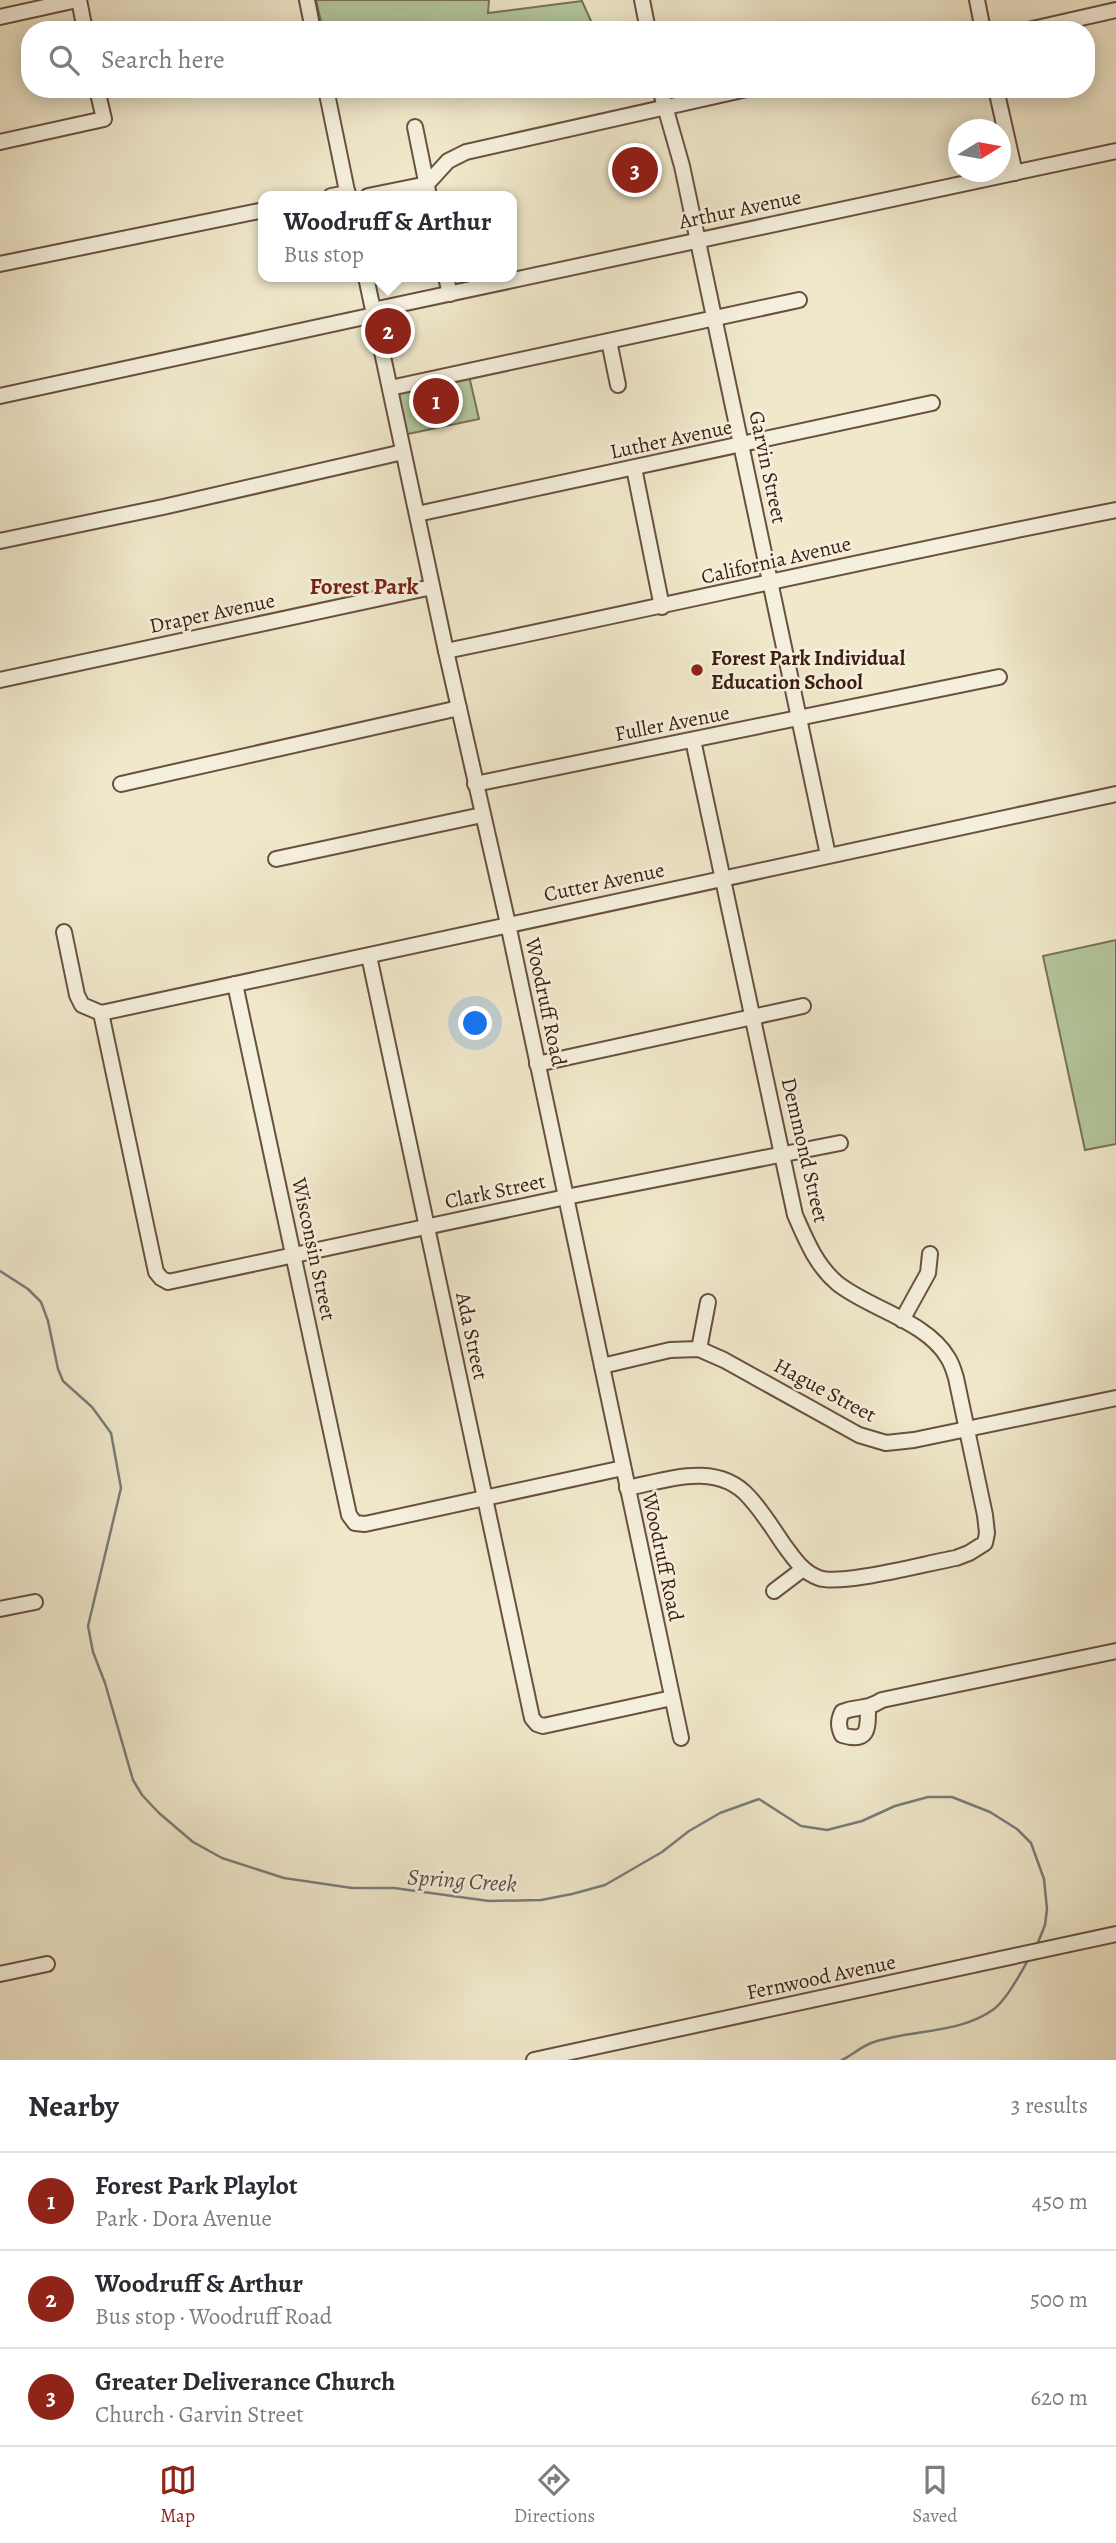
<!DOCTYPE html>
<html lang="en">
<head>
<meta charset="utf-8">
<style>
	body { margin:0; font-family:Alegreya,serif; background:#f7f7f7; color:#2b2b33 }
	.compass { position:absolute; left:948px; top:119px; width:63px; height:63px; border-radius:50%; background:#fff; box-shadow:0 4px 18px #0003; rotate:79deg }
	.you { position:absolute; left:476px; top:1024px; width:24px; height:24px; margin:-18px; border:5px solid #fff; border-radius:50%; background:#1a73e8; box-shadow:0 0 0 10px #1a73e833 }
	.badge { display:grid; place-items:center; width:46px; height:46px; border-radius:50%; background:#8f2418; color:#fff; font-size:23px; font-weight:700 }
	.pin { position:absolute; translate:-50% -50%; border:4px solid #fff; box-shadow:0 2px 7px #0006 }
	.popup { position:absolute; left:258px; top:191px; width:259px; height:91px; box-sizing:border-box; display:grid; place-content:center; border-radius:14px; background:#fff; filter:drop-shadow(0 2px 5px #0005); font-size:23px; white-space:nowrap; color:#7c7c81 }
	.popup b { font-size:26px; color:#2b2b33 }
	.popup::after { content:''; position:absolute; left:50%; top:100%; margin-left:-14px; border:14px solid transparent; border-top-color:#fff }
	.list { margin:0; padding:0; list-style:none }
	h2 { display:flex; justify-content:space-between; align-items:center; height:91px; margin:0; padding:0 28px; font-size:30px }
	h2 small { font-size:23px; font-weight:400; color:#7c7c81 }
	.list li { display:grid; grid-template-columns:46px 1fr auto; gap:21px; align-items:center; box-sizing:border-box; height:98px; padding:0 28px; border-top:2px solid #e1e1e2 }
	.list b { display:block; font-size:26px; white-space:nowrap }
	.list p { margin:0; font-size:23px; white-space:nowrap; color:#7c7c81 }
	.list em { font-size:23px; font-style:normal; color:#7c7c81 }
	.icon { flex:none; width:38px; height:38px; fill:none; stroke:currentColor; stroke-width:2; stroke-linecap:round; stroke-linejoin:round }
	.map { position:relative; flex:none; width:1116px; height:2060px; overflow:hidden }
	.search { position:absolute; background:#fff; box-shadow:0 4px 18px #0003; left:21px; right:21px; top:21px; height:77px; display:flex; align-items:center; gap:18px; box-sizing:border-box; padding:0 24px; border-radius:28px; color:#7c7c81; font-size:26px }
	.sheet { height:385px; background:#fff }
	nav { display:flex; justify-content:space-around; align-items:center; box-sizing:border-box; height:98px; border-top:2px solid #e1e1e2; background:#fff; font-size:19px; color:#7c7c81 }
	nav a { display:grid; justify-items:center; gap:4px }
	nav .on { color:#8f2418 }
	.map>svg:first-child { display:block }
	.green { fill:#b4c79c; stroke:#787256; stroke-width:2 }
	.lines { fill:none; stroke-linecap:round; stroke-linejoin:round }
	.stream { stroke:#787d7b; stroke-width:2.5 }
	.minor-casing { stroke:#6a5040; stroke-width:18 }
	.minor { stroke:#f5f0dd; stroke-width:14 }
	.poi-dot { fill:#8f2418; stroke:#f5f0dd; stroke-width:2.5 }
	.labels { text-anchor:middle; stroke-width:5; stroke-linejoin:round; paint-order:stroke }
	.street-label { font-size:21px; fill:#3d1d11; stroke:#f5f0dd }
	.poi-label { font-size:21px; font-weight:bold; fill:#3d1d11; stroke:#f5f0dd; text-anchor:start }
	.neighbourhood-label { font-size:23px; font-weight:bold; fill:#7a1f14; stroke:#f5f0dd }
	.water-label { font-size:23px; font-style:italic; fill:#5a4d46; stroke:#f5f0dd }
</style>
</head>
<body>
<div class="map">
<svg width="1116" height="2060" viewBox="0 0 1116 2060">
	<rect width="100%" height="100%" fill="#f0e8cb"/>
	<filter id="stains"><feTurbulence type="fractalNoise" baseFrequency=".00286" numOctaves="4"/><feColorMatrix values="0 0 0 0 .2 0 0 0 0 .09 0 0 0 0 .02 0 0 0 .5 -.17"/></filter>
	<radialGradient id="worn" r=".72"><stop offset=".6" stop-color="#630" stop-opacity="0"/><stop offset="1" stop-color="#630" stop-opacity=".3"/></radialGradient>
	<g class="green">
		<polygon points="316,0 489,0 488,13 582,1 595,30 323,30"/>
		<polygon points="467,367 479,419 403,435 393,384"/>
		<polygon points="1116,940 1116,1144 1085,1150 1043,956"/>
	</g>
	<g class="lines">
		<g class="stream">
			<polyline points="0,1271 28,1289 41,1302 48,1321 58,1369 63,1381 92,1407 111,1433 121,1488 88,1626 93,1652 105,1683 133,1780 142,1795 159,1813 193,1842 222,1858 284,1878 352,1888 394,1888 489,1901 541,1900 572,1894 605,1885 662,1852 689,1831 720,1813 759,1799 801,1826 827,1830 862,1821 895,1806 928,1797 952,1797 990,1812 1017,1829 1031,1843 1044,1879 1047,1909 1045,1925 1037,1945"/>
			<path d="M842,2060C853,2055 861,2046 874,2042C913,2029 960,2034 994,2009C1006,2000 1021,1973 1028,1960"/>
		</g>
		<g class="minor-casing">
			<g id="minor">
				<polyline points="79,0 85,30"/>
				<polyline points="307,0 313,30"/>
				<polyline points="642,0 648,30"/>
				<polyline points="977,0 983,30"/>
				<polyline points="0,17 77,0"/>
				<polyline points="1028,30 1116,10"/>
				<polyline points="326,89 348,196"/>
				<polyline points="660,89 682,166 828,855"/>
				<polyline points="996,89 1015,173"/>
				<polyline points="415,127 429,196"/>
				<polyline points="0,142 104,119 97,89"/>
				<polyline points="331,196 348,193"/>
				<polyline points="368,196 427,184 448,161 466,152 747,89"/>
				<polyline points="0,264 264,210"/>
				<polyline points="366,277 446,651 508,924 681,1738"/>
				<polyline points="446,277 450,294"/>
				<polyline points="373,310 1116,151"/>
				<polyline points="609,341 618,385"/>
				<polyline points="390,388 799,300"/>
				<polyline points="0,396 374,315"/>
				<polyline points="634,468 662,607"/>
				<polyline points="417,514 932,403"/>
				<polyline points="0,541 163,507 403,452"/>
				<path d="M446,651C669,605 892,554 1116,510"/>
				<polyline points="0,680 432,587"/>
				<polyline points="121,784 459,708"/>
				<polyline points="475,784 999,677"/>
				<polyline points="276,859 482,815"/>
				<polyline points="64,932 77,995 82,1005 101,1013 156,1272 161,1278 168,1282 566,1197 840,1143"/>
				<polyline points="369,956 532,1718 537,1724 543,1726 672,1698"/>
				<polyline points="235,984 349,1515 355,1523 365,1524 623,1468"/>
				<polyline points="101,1013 1116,794"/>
				<polyline points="537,1064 803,1006"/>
				<polyline points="902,1320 928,1273 930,1254"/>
				<polyline points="699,1349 708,1302"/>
				<polyline points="602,1366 670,1350 699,1349 724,1360 859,1435 886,1443 914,1440 1116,1398"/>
				<path d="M627,1488C668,1480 717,1461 749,1497C762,1511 773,1529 784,1545C794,1558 802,1572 819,1578C842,1586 927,1563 956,1558L969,1553L985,1543L987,1533L985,1515L956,1378C954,1371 952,1364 948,1358C927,1321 869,1309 837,1283C816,1265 806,1240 795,1215L693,740"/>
				<polyline points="774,1591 803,1569"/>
				<polyline points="0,1609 35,1602"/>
				<path d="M868,1709C868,1730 868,1743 842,1735C838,1726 838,1721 842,1712C860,1705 864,1711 882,1700L1116,1651"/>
				<polyline points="0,1974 47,1964"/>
				<polyline points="534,2060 1116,1934"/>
			</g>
		</g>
		<use href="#minor" class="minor"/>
	</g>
	<circle class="poi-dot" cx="697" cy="670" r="7"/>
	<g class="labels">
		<g class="street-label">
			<text transform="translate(740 209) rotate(-12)" y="7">Arthur Avenue</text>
			<text transform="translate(671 439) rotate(-12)" y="7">Luther Avenue</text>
			<text transform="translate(768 467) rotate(78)" y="7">Garvin Street</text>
			<text transform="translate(776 560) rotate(-13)" y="7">California Avenue</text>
			<text transform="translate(212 613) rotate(-12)" y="7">Draper Avenue</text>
			<text transform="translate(672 723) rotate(-11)" y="7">Fuller Avenue</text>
			<text transform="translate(604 882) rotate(-12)" y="7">Cutter Avenue</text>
			<text transform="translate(546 1002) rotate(78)" y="7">Woodruff Road</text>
			<text transform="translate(805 1150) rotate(77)" y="7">Demmond Street</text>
			<text transform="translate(495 1191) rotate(-12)" y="7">Clark Street</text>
			<text transform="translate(314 1249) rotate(78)" y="7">Wisconsin Street</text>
			<text transform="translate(472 1336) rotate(78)" y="7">Ada Street</text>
			<text transform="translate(825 1390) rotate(28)" y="7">Hague Street</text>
			<text transform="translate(663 1557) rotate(78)" y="7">Woodruff Road</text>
			<text transform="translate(821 1977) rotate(-12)" y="7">Fernwood Avenue</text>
		</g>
		<g class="poi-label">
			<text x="711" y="665">Forest Park Individual<tspan x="711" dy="24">Education School</tspan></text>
		</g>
		<g class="neighbourhood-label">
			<text x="364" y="594">Forest Park</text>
		</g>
		<g class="water-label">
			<text transform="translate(462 1880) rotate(4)" y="8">Spring Creek</text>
		</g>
	</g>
	<rect width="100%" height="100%" filter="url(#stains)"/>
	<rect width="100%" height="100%" fill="url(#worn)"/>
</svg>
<svg class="compass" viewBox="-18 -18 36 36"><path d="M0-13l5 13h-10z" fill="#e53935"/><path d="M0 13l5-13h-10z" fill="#7c7c81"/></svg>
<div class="you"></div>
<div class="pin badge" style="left:436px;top:401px">1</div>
<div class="pin badge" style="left:388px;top:331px">2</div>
<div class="popup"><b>Woodruff &amp; Arthur</b>Bus stop</div>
<div class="pin badge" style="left:635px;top:170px">3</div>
<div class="search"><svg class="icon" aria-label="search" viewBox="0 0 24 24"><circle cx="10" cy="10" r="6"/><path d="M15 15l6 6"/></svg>Search here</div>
</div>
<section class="sheet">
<h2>Nearby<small>3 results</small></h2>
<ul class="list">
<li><span class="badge">1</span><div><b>Forest Park Playlot</b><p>Park · Dora Avenue</p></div><em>450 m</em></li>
<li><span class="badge">2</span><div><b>Woodruff &amp; Arthur</b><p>Bus stop · Woodruff Road</p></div><em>500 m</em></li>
<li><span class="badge">3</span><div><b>Greater Deliverance Church</b><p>Church · Garvin Street</p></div><em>620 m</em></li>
</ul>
</section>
<nav>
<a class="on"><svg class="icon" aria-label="map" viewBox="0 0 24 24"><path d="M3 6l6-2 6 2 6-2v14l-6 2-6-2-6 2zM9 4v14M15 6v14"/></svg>Map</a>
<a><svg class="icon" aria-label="directions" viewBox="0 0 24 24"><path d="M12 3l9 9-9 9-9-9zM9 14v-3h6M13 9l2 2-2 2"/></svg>Directions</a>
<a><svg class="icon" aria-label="saved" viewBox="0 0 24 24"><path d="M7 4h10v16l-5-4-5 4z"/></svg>Saved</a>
</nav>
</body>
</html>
